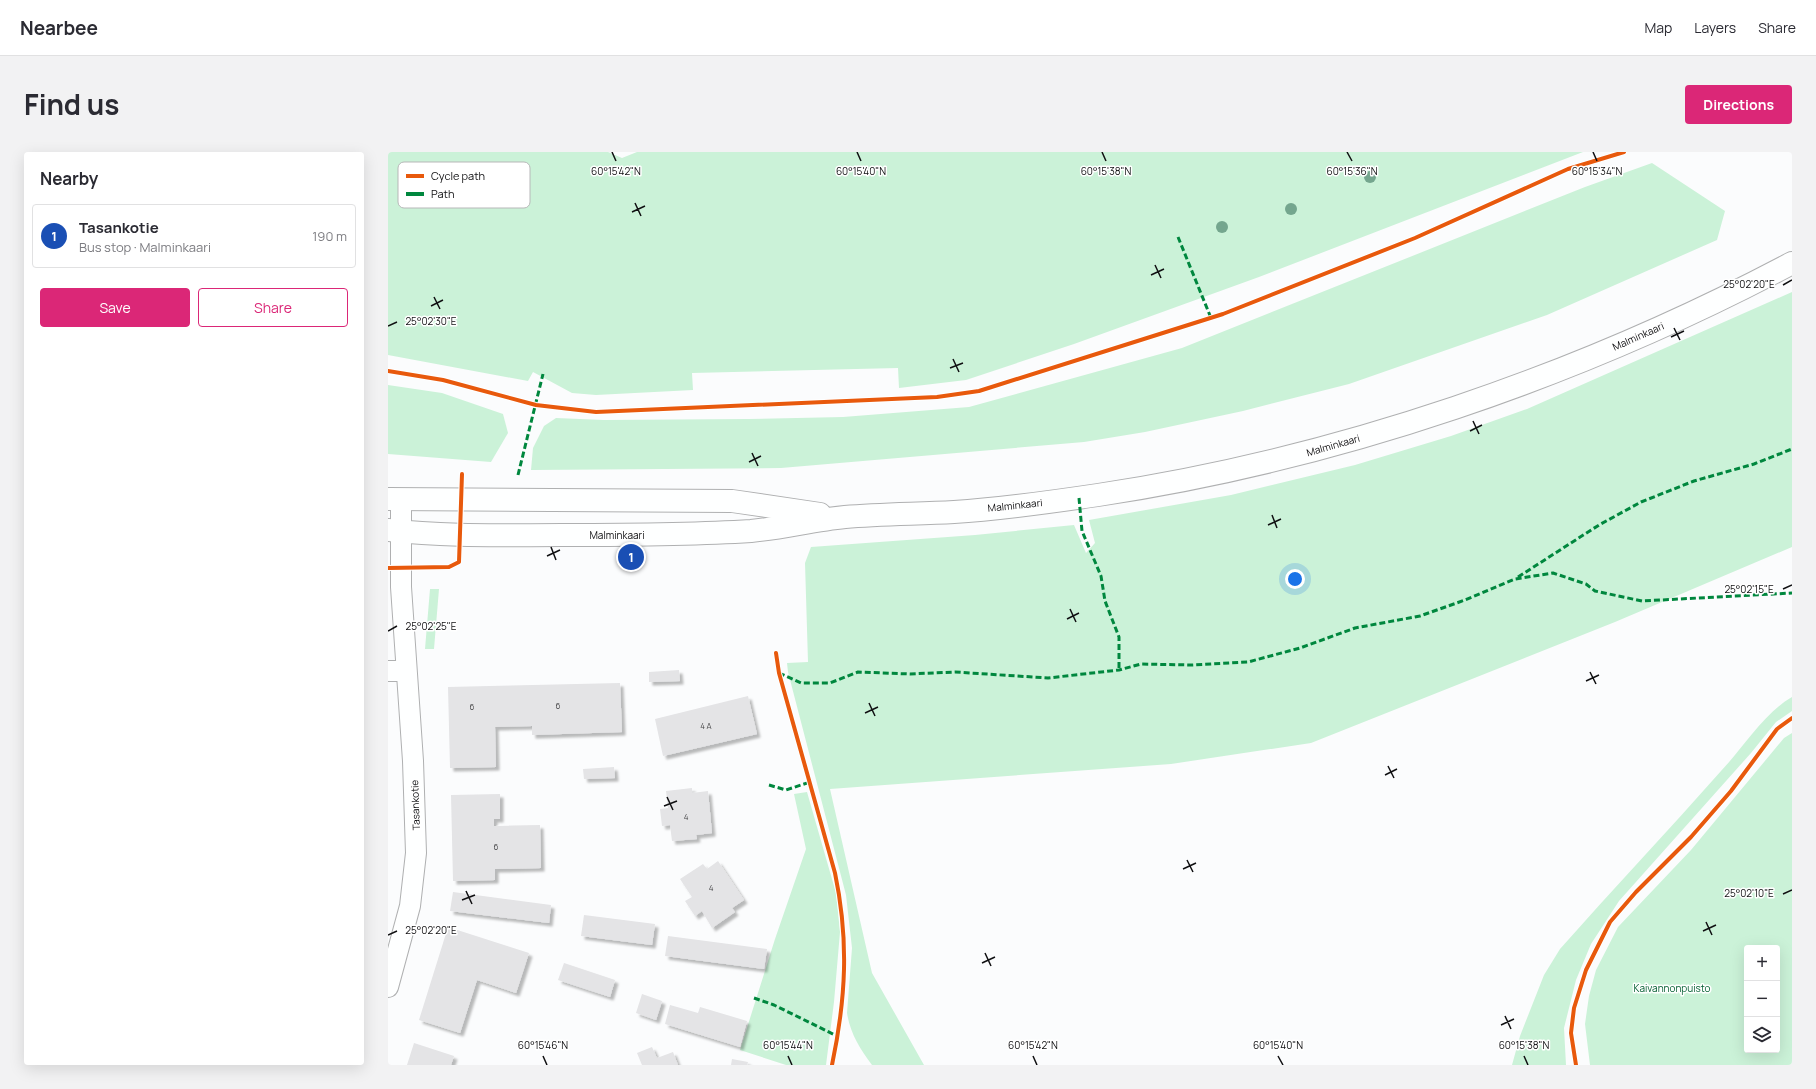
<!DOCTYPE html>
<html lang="en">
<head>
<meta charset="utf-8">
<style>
	body { margin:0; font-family:Manrope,sans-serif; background:#f2f2f3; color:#2b2b33 }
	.controls { position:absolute; right:12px; bottom:12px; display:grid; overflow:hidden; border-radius:4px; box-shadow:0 4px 16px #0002 }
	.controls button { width:36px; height:36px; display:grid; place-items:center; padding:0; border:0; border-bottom:1px solid #e1e1e2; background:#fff; color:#2b2b33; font:20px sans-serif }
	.you { position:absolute; left:907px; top:427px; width:14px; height:14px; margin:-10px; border:3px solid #fff; border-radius:50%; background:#1a73e8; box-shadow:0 0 0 6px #1a73e833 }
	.badge { display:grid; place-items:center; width:26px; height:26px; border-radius:50%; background:#db2777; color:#fff; font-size:13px; font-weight:700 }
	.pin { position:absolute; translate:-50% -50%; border:2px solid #fff; box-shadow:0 1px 4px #0006 }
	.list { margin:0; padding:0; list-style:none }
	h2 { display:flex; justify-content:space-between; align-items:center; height:52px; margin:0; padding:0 16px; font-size:17px }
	h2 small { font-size:13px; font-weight:400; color:#7c7c81 }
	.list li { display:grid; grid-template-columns:26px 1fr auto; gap:12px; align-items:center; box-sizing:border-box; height:64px; margin:0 8px 8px; padding:0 8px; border:1px solid #e1e1e2; border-radius:4px }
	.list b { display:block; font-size:15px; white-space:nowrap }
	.list p { margin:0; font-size:13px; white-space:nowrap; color:#7c7c81 }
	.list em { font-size:13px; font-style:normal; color:#7c7c81 }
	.actions { display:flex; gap:8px; padding:12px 16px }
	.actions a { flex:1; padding:9px 0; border:1px solid #db2777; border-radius:4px; text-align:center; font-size:14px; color:#db2777 }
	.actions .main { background:#db2777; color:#fff }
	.icon { flex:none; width:22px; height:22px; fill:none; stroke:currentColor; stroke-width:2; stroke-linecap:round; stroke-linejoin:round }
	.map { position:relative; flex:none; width:1404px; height:913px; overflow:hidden; border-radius:4px }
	header { display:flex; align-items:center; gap:24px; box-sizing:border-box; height:56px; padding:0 20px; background:#fff; border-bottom:1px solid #e1e1e2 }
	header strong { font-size:19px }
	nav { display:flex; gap:22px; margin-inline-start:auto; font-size:14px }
	.intro { display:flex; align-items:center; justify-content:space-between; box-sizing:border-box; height:96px; padding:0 24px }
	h1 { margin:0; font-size:28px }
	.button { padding:10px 18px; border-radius:4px; background:#db2777; color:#fff; font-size:14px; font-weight:700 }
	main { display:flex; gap:24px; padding:0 24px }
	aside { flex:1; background:#fff; border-radius:4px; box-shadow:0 4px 16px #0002 }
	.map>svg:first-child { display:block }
	.green { fill:#cbf2d8; fill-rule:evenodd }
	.building { fill:#e4e4e6; filter:url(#shadow) }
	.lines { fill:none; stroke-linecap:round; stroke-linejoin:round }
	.minor-casing { stroke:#afb0b1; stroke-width:22 }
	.secondary-casing { stroke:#afb0b1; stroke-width:24 }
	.minor { stroke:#feffff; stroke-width:20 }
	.secondary { stroke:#feffff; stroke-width:22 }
	.quiet { stroke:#00873e; stroke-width:3; stroke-dasharray:6 3; stroke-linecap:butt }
	.cycleway-casing { stroke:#fff; stroke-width:6 }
	.cycleway { stroke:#e8590c; stroke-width:4 }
	.tree { fill:#74a68e }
	.ticks { fill:none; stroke:#101012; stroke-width:1.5 }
	.labels { text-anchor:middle; stroke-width:3; stroke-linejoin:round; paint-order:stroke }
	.number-label { font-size:8px; fill:#464648 }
	.street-label { font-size:10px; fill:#101012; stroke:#fff }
	.park-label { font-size:10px; fill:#066033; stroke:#fff }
	.key { fill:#fff; stroke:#b7b7b8; stroke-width:1 }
	.key-label { font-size:11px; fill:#101012 }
	.ticks-label { font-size:10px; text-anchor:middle; fill:#101012; stroke:#fff; stroke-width:3; stroke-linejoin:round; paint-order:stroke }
</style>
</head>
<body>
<header>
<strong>Nearbee</strong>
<nav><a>Map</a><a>Layers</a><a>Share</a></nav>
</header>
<div class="intro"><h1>Find us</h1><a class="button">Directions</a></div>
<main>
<aside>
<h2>Nearby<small></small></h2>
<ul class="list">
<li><span class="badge" style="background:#1a4fb4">1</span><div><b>Tasankotie</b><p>Bus stop · Malminkaari</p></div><em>190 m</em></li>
</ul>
<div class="actions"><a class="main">Save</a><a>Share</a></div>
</aside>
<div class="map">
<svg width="1404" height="913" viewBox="0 0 1404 913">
	<defs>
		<filter id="shadow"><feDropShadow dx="3.5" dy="3.5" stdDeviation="1" flood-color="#0004"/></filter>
	</defs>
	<rect width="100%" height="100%" fill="#fbfcfd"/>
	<g class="green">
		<polygon points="0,0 220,0 234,6 249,0 1195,0 871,125 686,192 578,228 511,236 510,216 304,221 305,238 208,243 184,241 145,220 140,229 0,203"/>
		<polygon points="1264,11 1337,59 1329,88 1159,163 961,232 855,259 757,280 696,290 393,316 143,318 145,296 156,274 168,266 216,268 360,267 455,265 581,255 794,196 1197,35"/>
		<path d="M1404,140V395L1227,470L923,591L783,612L442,637L484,821L536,913H484C472,897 462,881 459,861L464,796L458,743L400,520L399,511L420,510L417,411L423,395L587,383L686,373L698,401L707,391L701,368L843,343L967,313L1063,284L1139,257Z"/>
		<polygon points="0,233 54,241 115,262 120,281 103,310 0,302"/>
		<polygon points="42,437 51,437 46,497 37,497"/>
		<path d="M1404,545V559L1388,570L1363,601L1231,749L1203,792L1188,828L1176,876L1178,913H1124L1132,884L1156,823L1172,797C1225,737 1280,679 1333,619C1355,596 1376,561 1404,545Z"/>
		<path d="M1404,581V913H1202L1197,872L1201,844L1208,818L1230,775L1303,698L1396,586ZM1359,796H1389V898H1359Z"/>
		<polygon points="419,640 448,741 452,780 446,850 438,913 398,913 352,898 387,787 418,697 406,642"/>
	</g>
	<g class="building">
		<rect x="234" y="406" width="15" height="5"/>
		<polygon points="291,518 292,529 261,530 261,520"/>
		<polygon points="232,531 234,580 144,583 144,574 107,575 108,615 62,616 60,535"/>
		<polygon points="360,544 369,582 275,604 267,567"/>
		<polygon points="226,615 227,626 196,627 195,617"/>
		<polygon points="304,636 304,641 320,639 324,681 308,683 309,687 284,689 282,673 274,674 272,657 280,656 278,639"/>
		<polygon points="112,642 112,667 106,667 106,674 152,673 153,716 107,717 107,728 65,729 63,643"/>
		<polygon points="330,709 356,748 344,756 347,760 324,776 314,759 307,764 297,749 304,745 292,727 315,712 319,717"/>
		<polygon points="65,740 163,753 161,771 62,759"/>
		<polygon points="196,763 267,772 264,793 193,784"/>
		<polygon points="60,775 141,801 128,841 89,828 72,881 31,868"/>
		<polygon points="280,784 379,797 376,817 277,804"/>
		<polygon points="176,811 227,828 222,845 170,828"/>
		<polygon points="254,842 274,849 268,868 248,861"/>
		<polygon points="282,853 310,861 312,855 359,869 352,895 277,872"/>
		<polygon points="26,891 66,904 63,913 19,913"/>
		<polygon points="264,895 269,906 285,900 290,913 254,913 249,901"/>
		<polygon points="344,907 360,910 359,913 343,913"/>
	</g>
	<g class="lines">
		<g class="minor-casing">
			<g id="minor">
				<polyline points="0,519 18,519"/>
				<polyline points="0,835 22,754 28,701 25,609 13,435 13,348"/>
			</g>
		</g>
		<g class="secondary-casing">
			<g id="secondary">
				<polyline points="0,347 344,349 432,362"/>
				<path d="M0,378C58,385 116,383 174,383C237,383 301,383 363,379C395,376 426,368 457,365C493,362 530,362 566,360C614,357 663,350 710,343C949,307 1191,224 1404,111"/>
			</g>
		</g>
		<use href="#minor" class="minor"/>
		<use href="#secondary" class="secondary"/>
		<g class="quiet">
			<polyline points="790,85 823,166"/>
			<polyline points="130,323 155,222"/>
			<polyline points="691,346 694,379 713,424 717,449 731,485 731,518"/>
			<polyline points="1130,425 1211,373 1253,350 1306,329 1366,312 1404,297"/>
			<polyline points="391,521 413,531 442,531 470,520 522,522 567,520 660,526 731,518 753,512 804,513 860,510 912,496 967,476 1032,464 1077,448 1127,427 1165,421 1198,432 1207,439 1254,449 1404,441"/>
			<polyline points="381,633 398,638 422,630"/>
			<polyline points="366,846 386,853 449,884"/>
		</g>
		<g class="cycleway-casing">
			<g id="cycleway">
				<polyline points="0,219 55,228 148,253 208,260 549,245 591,239 835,162 1027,86 1180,17 1236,0"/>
				<polyline points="0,416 61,415 71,410 74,322"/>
				<path d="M388,501L391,521L447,721C461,788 458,846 444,913"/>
				<polyline points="1188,913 1183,881 1186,856 1198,818 1222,770 1248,740 1303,685 1343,639 1389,577 1404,566"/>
			</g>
		</g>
		<use href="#cycleway" class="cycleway"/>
	</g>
	<g class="tree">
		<circle cx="982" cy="25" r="6"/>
		<circle cx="903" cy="57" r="6"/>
		<circle cx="834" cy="75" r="6"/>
	</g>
	<path class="ticks" d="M224,0L228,9M469,0L473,9M714,0L718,9M959,0L964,9M1205,0L1209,9M247,51L253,64M244,60L257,54M767,113L773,126M763,123L776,117M1395,133L1404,128M46,145L52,157M43,154L55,148M0,174L9,170M1286,176L1292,188M1283,185L1296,179M565,207L571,220M562,216L575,211M1085,269L1091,282M1082,279L1094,273M364,301L370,314M361,310L373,304M884,363L889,376M880,373L893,367M163,395L168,408M159,404L172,398M1395,437L1404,433M682,457L688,470M679,467L691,461M0,479L9,474M1202,520L1208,532M1198,529L1211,523M481,551L487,564M477,561L490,555M1000,614L1006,626M997,623L1009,617M279,645L285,658M276,654L289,649M799,708L805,720M795,717L808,711M78,739L84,752M1395,742L1404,738M74,748L87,743M1318,770L1324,783M1315,779L1328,773M0,783L9,779M597,801L603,814M594,811L607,805M1117,864L1123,877M1113,873L1126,867M155,904L159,913M400,904L404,913M645,904L649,913M890,904L895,913M1136,904L1140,913"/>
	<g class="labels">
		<g class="number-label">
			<text x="170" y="557">6</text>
			<text x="84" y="558">6</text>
			<text x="318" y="577">4 A</text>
			<text x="298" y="668">4</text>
			<text x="108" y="698">6</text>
			<text x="323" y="739">4</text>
		</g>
		<g class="street-label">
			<text transform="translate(1250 184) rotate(-24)" y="4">Malminkaari</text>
			<text transform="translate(945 293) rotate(-16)" y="4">Malminkaari</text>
			<text transform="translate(627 353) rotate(-6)" y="4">Malminkaari</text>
			<text x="229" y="387">Malminkaari</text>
			<text transform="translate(27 653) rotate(-92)" y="4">Tasankotie</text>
		</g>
		<g class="park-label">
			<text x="1284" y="840">Kaivannonpuisto</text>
		</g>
	</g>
	<rect x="10" y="10" width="132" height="46" rx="6" class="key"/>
	<rect x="18" y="22" width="18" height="4" fill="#e8590c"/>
	<rect x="18" y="40" width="18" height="4" fill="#00873e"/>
	<g class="key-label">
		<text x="43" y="28">Cycle path</text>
		<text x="43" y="46">Path</text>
	</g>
	<g class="ticks-label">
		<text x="473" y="23">60°15'40"N</text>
		<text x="718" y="23">60°15'38"N</text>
		<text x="1209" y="23">60°15'34"N</text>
		<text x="228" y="23">60°15'42"N</text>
		<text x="964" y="23">60°15'36"N</text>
		<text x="1361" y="136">25°02'20"E</text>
		<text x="43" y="173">25°02'30"E</text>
		<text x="1361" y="441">25°02'15"E</text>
		<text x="43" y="478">25°02'25"E</text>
		<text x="1361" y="745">25°02'10"E</text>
		<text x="43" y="782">25°02'20"E</text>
		<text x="155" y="897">60°15'46"N</text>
		<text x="400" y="897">60°15'44"N</text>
		<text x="645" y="897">60°15'42"N</text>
		<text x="890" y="897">60°15'40"N</text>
		<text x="1136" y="897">60°15'38"N</text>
	</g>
</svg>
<div class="controls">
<button>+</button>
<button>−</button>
<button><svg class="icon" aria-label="layers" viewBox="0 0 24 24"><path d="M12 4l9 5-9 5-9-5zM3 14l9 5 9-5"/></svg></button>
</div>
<div class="you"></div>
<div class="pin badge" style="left:243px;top:405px;background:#1a4fb4">1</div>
</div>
</main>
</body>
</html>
